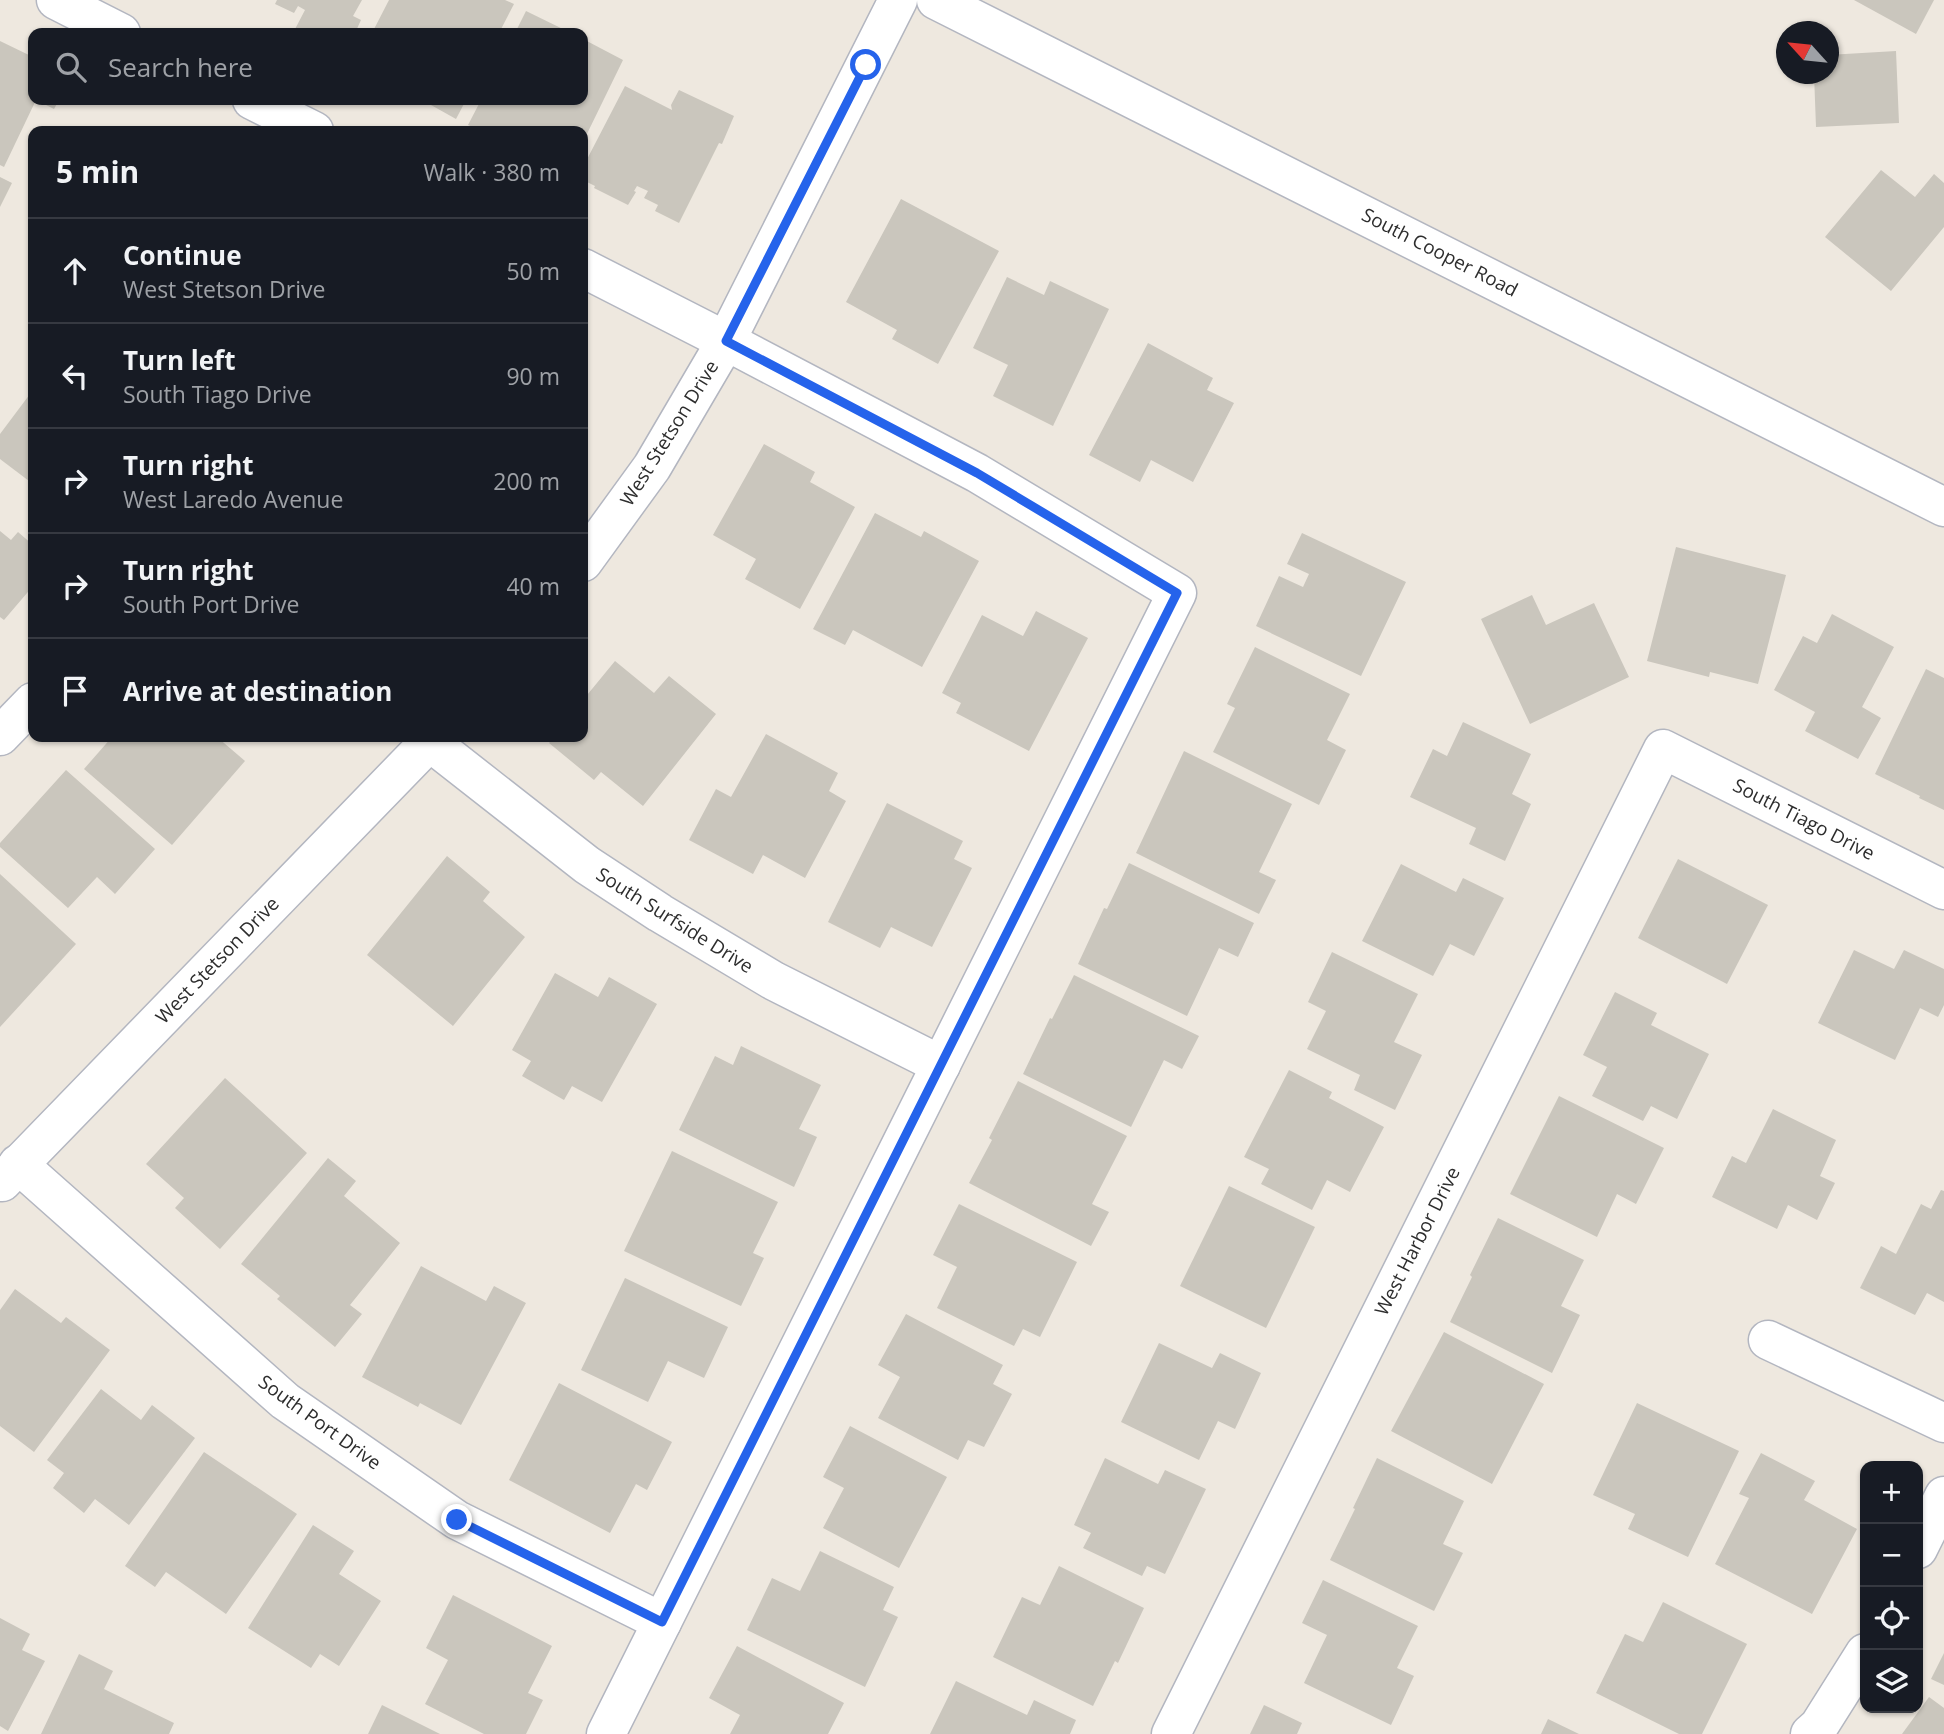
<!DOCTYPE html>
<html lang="en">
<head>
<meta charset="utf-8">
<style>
	body { margin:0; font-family:"Open Sans",sans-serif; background:#242831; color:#f1f3f6 }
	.controls { position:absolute; right:21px; bottom:21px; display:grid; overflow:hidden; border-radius:14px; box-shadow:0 2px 5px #0004 }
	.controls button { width:63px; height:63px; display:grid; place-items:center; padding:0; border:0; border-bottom:2px solid #363941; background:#171b24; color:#f1f3f6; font:35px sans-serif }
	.compass { position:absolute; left:1776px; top:21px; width:63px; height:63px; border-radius:50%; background:#171b24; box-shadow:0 2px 5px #0004; rotate:297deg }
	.stop { position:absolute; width:21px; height:21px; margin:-16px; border:5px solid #2563eb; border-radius:50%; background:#fff }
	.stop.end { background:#2563eb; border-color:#fff; box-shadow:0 2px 7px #0008 }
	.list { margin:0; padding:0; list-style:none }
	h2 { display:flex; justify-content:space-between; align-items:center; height:91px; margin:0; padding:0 28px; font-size:30px }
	h2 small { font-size:23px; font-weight:400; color:#9ea1a6 }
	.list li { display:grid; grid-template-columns:46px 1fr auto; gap:21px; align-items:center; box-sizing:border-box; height:105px; padding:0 28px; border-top:2px solid #363941 }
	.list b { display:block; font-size:26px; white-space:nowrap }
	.list p { margin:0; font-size:23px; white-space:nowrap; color:#9ea1a6 }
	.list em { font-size:23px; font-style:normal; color:#9ea1a6 }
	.icon { flex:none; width:38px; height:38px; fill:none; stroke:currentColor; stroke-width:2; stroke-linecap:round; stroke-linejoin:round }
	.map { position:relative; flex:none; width:1944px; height:1734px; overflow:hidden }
	.search { position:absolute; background:#171b24; box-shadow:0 2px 5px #0004; left:28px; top:28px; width:560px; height:77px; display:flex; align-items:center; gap:18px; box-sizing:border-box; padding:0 24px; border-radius:14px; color:#9ea1a6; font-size:26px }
	.panel { position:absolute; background:#171b24; box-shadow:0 2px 5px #0004; left:28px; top:126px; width:560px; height:616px; border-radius:14px }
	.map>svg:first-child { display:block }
	.building { fill:#cac6bd }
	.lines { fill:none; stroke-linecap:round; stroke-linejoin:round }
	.minor-casing { stroke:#b3b6c0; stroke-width:41 }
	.secondary-casing { stroke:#b3b6c0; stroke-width:41 }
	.minor { stroke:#fff; stroke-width:38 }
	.secondary { stroke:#fff; stroke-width:38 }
	.route { stroke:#2563eb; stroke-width:9 }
	.labels { text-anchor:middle; stroke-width:5; stroke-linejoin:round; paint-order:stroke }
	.street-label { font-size:19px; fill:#2d2d2d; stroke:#fff }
</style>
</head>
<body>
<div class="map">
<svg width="1944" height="1734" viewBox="0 0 1944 1734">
	<rect width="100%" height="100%" fill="#eee8df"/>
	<g class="building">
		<polygon points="277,0 362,0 353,16 361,20 355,33 293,33 305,10 298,6 294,13 275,4"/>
		<polygon points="389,0 505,0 514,4 499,33 372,33"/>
		<polygon points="1854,0 1934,0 1916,34"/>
		<polygon points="526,11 571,33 515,33"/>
		<polygon points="583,39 623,60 583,142 583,131 481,131 468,125 481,100 583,100"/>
		<polygon points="0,41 33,57 33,100 59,100 54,109 36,100 4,167 0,165"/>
		<polygon points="1896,51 1899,123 1816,127 1814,74 1828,74 1828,55"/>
		<polygon points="625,86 672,110 671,105 679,90 734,116 722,144 719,143 679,223 655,211 658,205 644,198 648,191 637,186 634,191 636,192 628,205 594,188 595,186 583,180 583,167"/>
		<polygon points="422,100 466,100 456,119"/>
		<polygon points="1881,170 1915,197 1934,174 1944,183 1944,227 1891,291 1825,237"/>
		<polygon points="0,177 12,183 0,207"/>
		<polygon points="901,199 999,251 938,364 892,339 897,330 846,302"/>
		<polygon points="1007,277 1044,295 1050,281 1109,309 1053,426 993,396 1008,365 973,348"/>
		<polygon points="1148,343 1213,378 1207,390 1234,403 1193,482 1151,460 1140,482 1089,455"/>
		<polygon points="33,390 33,484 0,459 0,434"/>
		<polygon points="764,444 815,472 810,482 855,507 800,609 745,579 756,559 713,535"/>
		<polygon points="875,513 921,537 924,531 979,561 922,667 853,630 845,645 813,629"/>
		<polygon points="0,531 11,540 18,532 33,545 33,586 4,620 0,617"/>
		<polygon points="1302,533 1406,582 1361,676 1256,626 1279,576 1303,587 1309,574 1287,564"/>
		<polygon points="1676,547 1786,575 1758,684 1710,672 1709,677 1647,661"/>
		<polygon points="1532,595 1546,625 1594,603 1629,677 1530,724 1481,619"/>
		<polygon points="1036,611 1088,638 1029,751 956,713 961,703 942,693 982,615 1023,636"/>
		<polygon points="1832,614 1894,647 1862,707 1881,718 1858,759 1805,731 1815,712 1774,690 1803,636 1817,643"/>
		<polygon points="1255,647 1350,694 1327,740 1346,750 1319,805 1213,752 1235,708 1227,704"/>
		<polygon points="615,661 654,693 669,676 716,714 643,806 601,772 594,780 549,743 554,737 583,737 583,700"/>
		<polygon points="1926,669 1944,678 1944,810 1919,798 1920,796 1875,774"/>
		<polygon points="1463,722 1531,754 1512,794 1531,804 1505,861 1469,844 1476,828 1410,797 1433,749 1447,756"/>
		<polygon points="766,734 838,773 829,791 846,801 805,878 763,855 753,874 689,840 716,789 731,797"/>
		<polygon points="112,737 217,737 245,761 172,845 84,769"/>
		<polygon points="1184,751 1292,804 1259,872 1276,880 1259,914 1136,853"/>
		<polygon points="66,770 155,849 115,894 97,877 68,908 0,847 0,843"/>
		<polygon points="887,803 963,841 954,859 972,868 932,947 891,927 880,948 828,922"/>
		<polygon points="447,856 490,892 483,901 525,937 453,1026 367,955"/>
		<polygon points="1678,859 1768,905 1727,984 1638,938"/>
		<polygon points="1129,863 1254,923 1238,957 1219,948 1187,1016 1078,964 1104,908 1107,909"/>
		<polygon points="1401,864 1456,892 1463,878 1504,898 1474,956 1450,944 1433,976 1362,941"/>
		<polygon points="0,874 76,944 0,1027"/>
		<polygon points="1854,950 1894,969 1904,950 1944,969 1944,1005 1938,1017 1920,1008 1895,1060 1818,1023"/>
		<polygon points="1332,952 1418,994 1394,1042 1422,1055 1395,1110 1354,1090 1360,1075 1307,1049 1326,1011 1308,1002"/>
		<polygon points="555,973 598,997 609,977 657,1004 602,1102 572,1086 564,1100 522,1076 531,1061 512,1050"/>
		<polygon points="1074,975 1199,1036 1182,1069 1164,1060 1131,1127 1023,1074 1050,1018 1052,1019"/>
		<polygon points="1615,992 1657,1013 1651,1025 1709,1054 1677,1119 1651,1106 1643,1121 1592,1096 1607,1067 1583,1055"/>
		<polygon points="741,1046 821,1085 799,1129 817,1137 794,1187 679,1130 715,1056 733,1065"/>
		<polygon points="1289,1070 1332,1092 1329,1098 1384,1127 1350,1192 1327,1180 1312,1210 1261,1184 1269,1169 1244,1157"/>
		<polygon points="225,1078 307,1153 220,1249 175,1208 184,1198 146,1164"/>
		<polygon points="1018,1081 1127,1136 1092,1204 1109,1212 1091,1246 969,1183 992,1140 989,1138"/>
		<polygon points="1559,1096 1664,1148 1636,1204 1617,1194 1597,1237 1510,1194"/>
		<polygon points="1773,1109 1836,1140 1820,1176 1835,1183 1817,1220 1788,1205 1777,1229 1712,1197 1732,1156 1746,1163"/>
		<polygon points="672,1151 778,1202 753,1253 764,1258 741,1306 624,1251"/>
		<polygon points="328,1158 356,1181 344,1196 400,1243 350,1305 362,1314 335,1347 277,1299 280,1296 241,1264"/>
		<polygon points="1229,1186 1315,1227 1266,1328 1180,1286"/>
		<polygon points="1941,1190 1944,1191 1944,1302 1927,1293 1915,1315 1860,1288 1881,1246 1896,1254 1921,1204 1931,1209"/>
		<polygon points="959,1204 1077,1262 1040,1337 1023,1329 1014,1346 937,1308 957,1267 933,1255"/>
		<polygon points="1498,1218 1584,1260 1561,1306 1580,1315 1552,1373 1450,1322 1472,1277 1470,1275"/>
		<polygon points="421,1266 486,1301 494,1286 526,1303 461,1425 420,1403 418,1407 362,1377"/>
		<polygon points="625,1278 728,1327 704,1378 668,1361 648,1402 581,1370"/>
		<polygon points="15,1289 61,1323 66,1317 110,1350 34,1452 0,1426 0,1310"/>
		<polygon points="906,1314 1003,1365 993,1384 1012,1394 984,1447 968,1440 958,1460 878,1418 900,1377 878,1365"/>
		<polygon points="1444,1332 1544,1384 1492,1484 1391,1431"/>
		<polygon points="1159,1343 1212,1368 1220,1353 1261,1373 1235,1429 1218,1421 1199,1460 1121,1422"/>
		<polygon points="559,1383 672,1442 647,1490 636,1484 610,1533 509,1480"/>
		<polygon points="101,1389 141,1420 152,1405 195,1438 129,1525 95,1499 84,1513 53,1488 64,1473 47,1460"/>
		<polygon points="1637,1403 1739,1451 1688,1557 1628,1529 1635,1514 1593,1495"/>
		<polygon points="850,1426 947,1477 899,1568 823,1528 844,1488 823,1477"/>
		<polygon points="204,1452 297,1514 226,1614 166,1572 155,1587 125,1566"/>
		<polygon points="1761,1453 1815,1481 1804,1500 1857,1529 1812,1614 1715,1564 1749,1498 1739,1494"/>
		<polygon points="1105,1458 1158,1484 1165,1470 1206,1489 1165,1574 1147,1566 1142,1576 1083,1548 1091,1533 1074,1525"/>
		<polygon points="1377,1458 1464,1501 1443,1544 1463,1553 1434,1611 1330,1560 1355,1509 1353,1508"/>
		<polygon points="313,1525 354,1551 339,1574 381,1601 339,1666 320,1654 311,1668 248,1628"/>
		<polygon points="820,1551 894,1587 883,1610 898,1617 865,1687 747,1630 772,1578 800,1591"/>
		<polygon points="1059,1566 1144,1608 1118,1663 1115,1661 1093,1706 993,1657 1022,1597 1040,1605"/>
		<polygon points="1323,1580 1418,1626 1397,1668 1414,1676 1391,1725 1304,1683 1327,1635 1302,1623"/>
		<polygon points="453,1595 552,1646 528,1693 543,1700 526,1734 484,1734 425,1704 448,1660 426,1648"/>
		<polygon points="1663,1602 1747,1644 1702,1734 1679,1734 1596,1693 1625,1634 1643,1642"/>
		<polygon points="0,1618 30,1634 22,1650 45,1661 8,1731 0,1726"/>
		<polygon points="737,1646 844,1703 828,1734 730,1734 740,1715 709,1698"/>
		<polygon points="1944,1653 1944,1685 1931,1679"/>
		<polygon points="79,1654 113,1671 104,1689 174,1723 169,1734 41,1734"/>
		<polygon points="956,1681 1027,1715 1034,1700 1076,1720 1070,1734 930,1734"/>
		<polygon points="1929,1697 1944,1708 1944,1734 1902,1734"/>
		<polygon points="382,1705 440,1734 368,1734"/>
		<polygon points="1264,1705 1302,1723 1297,1734 1250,1734"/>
		<polygon points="1548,1719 1579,1734 1541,1734"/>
	</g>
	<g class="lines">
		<g class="minor-casing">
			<g id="minor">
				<polyline points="56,0 121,33"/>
				<polyline points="252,100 314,131"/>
				<polyline points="583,268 726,341 977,473 1177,593 606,1734"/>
				<polyline points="583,562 652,467 726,341 898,0"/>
				<polyline points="0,736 33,702"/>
				<polyline points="430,742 587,865 660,913 774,981 941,1065"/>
				<polyline points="18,1164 285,1401 457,1520 662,1622"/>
				<polyline points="2,1182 434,737"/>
				<polyline points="1768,1340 1944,1423"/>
				<polyline points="1918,1549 1944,1496"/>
				<polyline points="1171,1734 1663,749 1944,890"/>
				<polyline points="1810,1734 1819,1726 1865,1653"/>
			</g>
		</g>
		<g class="secondary-casing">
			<polyline id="secondary" points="936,0 1944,507"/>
		</g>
		<use href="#minor" class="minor"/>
		<use href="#secondary" class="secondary"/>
	</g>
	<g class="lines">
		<polyline class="route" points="457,1520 662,1622 1177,593 977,473 726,341 866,65"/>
	</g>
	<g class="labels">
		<g class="street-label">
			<text transform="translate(1440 252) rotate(27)" y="7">South Cooper Road</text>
			<text transform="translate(669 433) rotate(-58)" y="7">West Stetson Drive</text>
			<text transform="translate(1804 819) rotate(27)" y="7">South Tiago Drive</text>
			<text transform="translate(675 920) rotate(32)" y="7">South Surfside Drive</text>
			<text transform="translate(217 960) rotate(-46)" y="7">West Stetson Drive</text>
			<text transform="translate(1417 1241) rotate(-63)" y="7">West Harbor Drive</text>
			<text transform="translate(320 1422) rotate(36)" y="7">South Port Drive</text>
		</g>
	</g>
</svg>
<div class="controls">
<button>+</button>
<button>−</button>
<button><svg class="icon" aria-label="locate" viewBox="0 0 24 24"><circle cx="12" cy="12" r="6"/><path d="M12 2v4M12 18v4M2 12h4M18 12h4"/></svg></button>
<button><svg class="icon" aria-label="layers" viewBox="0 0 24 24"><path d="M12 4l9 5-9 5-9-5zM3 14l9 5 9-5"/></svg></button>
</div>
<svg class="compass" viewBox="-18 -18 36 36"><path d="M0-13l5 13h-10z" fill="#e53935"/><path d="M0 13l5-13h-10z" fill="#9ea1a6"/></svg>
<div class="stop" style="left:866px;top:65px"></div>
<div class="stop end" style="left:457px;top:1520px"></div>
<div class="search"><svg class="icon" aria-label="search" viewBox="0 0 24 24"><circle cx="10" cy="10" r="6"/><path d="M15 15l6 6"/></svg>Search here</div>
<section class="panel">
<h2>5 min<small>Walk · 380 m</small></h2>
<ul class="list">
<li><svg class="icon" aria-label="ahead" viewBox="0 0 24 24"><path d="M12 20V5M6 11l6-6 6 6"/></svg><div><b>Continue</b><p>West Stetson Drive</p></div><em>50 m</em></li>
<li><svg class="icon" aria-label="left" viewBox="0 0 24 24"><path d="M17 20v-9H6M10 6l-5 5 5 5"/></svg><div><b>Turn left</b><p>South Tiago Drive</p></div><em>90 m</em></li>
<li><svg class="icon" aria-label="right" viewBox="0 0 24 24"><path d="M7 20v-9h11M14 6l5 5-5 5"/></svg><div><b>Turn right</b><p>West Laredo Avenue</p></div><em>200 m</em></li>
<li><svg class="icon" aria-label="right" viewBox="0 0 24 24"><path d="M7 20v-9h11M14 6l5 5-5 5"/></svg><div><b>Turn right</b><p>South Port Drive</p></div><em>40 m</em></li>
<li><svg class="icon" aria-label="arrive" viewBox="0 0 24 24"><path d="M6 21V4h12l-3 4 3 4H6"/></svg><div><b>Arrive at destination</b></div></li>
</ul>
</section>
</div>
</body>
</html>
